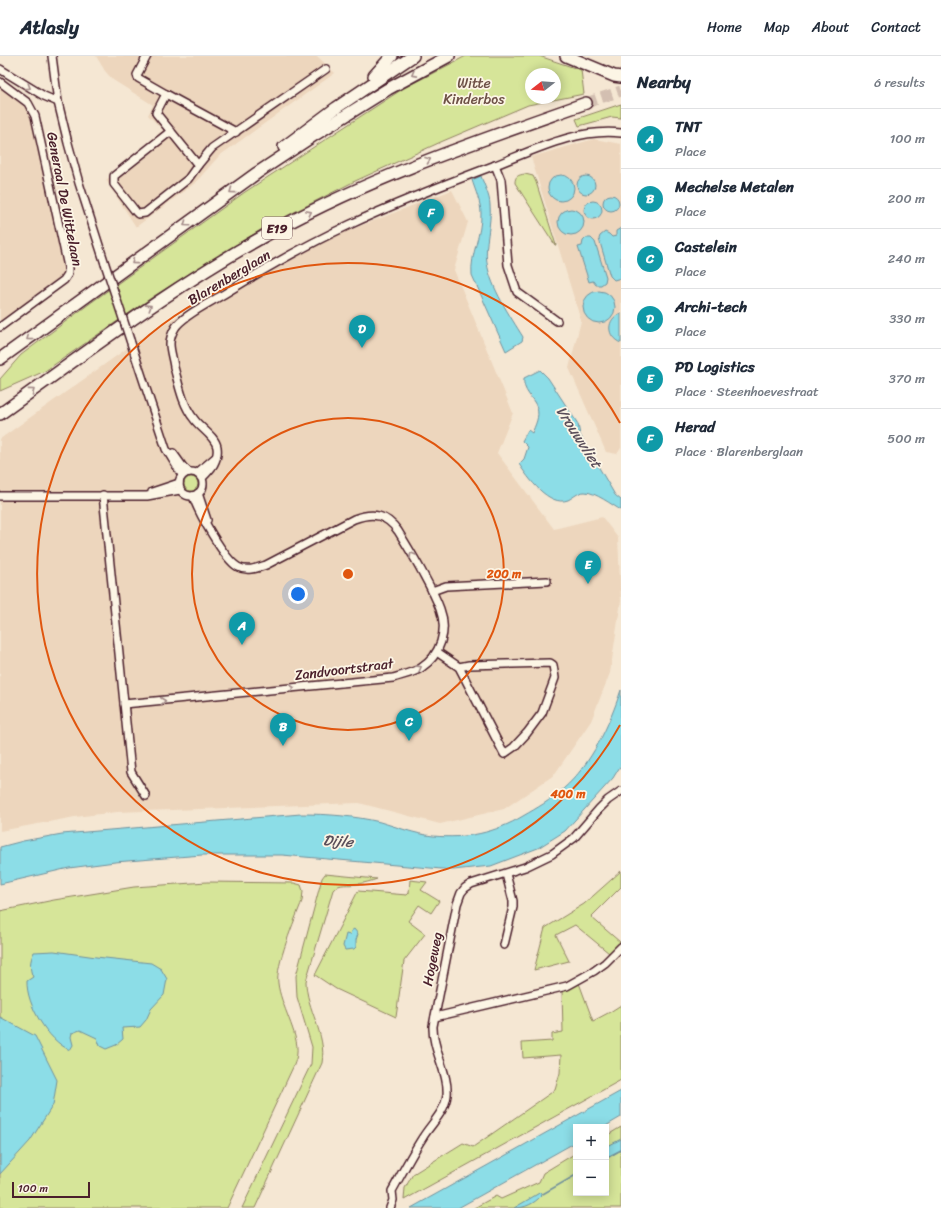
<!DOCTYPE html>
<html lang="en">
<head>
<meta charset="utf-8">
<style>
	body { margin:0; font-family:Sriracha,sans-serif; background:#f6f6f7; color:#1f2937 }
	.controls { position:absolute; right:12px; bottom:12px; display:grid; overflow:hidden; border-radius:0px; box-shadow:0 2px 10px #0003 }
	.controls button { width:36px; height:36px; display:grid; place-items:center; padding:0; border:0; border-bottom:1px solid #e0e1e3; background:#fff; color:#1f2937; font:20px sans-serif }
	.compass { position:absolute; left:525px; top:12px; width:36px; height:36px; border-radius:50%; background:#fff; box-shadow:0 2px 10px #0003; rotate:253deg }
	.scale { position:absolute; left:12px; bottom:10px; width:78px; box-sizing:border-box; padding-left:4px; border:2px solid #4a1f2b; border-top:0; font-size:11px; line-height:14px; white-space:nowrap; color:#4a1f2b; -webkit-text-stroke:3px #fcf5e5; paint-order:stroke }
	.you { position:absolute; left:298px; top:538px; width:14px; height:14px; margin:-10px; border:3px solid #fff; border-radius:50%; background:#1a73e8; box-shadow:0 0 0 6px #1a73e833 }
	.badge { display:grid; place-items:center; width:26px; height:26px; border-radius:50%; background:#7c3aed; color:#fff; font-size:13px; font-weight:700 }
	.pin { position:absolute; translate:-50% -33px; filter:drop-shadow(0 1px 2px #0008) }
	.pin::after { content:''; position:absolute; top:21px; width:14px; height:12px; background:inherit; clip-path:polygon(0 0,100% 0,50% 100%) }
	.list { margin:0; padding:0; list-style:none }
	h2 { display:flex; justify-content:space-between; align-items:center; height:52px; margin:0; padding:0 16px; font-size:17px }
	h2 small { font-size:13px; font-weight:400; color:#747a83 }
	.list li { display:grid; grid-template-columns:26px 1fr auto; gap:12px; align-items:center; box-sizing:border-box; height:60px; padding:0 16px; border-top:1px solid #e0e1e3 }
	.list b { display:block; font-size:15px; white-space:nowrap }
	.list p { margin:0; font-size:13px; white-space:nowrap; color:#747a83 }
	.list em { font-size:13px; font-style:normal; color:#747a83 }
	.map { position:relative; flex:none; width:621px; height:1152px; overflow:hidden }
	header { display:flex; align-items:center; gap:24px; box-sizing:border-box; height:56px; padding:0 20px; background:#fff; border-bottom:1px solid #e0e1e3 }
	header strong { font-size:19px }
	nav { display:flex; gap:22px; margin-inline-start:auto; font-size:14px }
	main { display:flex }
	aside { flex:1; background:#fff }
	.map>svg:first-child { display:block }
	.built { fill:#edd6bd }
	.green { fill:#d6e599; stroke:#908262; fill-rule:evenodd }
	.water { fill:#8cdde7; stroke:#72919c }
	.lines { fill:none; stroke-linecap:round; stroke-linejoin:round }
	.stream { stroke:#72919c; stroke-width:1.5 }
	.highway-tunnel { stroke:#d3bfb1; stroke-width:11; stroke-dasharray:11 5.5; stroke-linecap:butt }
	.minor-casing { stroke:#4a1f2b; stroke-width:10 }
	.highway-casing { stroke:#4a1f2b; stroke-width:14 }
	.minor { stroke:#fcf5e5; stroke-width:7 }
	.highway { stroke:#fcf5e5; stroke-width:11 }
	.minor-bridge-casing { stroke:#4a1f2b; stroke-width:10; stroke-linecap:butt }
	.minor-bridge { stroke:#fcf5e5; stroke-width:7 }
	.oneway { stroke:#a38a88 }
	.ring { fill:none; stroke:#e0560e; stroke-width:2 }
	.labels { text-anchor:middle; stroke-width:3.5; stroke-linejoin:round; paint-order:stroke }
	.shield { fill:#fcf5e5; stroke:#7f5f63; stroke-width:1 }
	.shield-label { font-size:13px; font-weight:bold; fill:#4a1f2b }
	.park-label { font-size:14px; fill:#6d5046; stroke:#fcf5e5 }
	.street-label { font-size:14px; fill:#4a1f2b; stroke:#fcf5e5 }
	.water-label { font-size:15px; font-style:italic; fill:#5a4e5a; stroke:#fcf5e5 }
	.centre { fill:#e0560e; stroke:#fcf5e5; stroke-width:2 }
	.ring-label { font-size:12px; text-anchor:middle; font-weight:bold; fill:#e0560e; stroke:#fcf5e5; stroke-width:3.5; stroke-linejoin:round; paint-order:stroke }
</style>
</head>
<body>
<header>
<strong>Atlasly</strong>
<nav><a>Home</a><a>Map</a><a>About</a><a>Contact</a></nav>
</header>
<main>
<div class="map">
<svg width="621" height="1152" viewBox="0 0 621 1152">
	<rect width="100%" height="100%" fill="#f5e7d3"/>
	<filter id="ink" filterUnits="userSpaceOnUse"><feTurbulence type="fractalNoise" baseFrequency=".025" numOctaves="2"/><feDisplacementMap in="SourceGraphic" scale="8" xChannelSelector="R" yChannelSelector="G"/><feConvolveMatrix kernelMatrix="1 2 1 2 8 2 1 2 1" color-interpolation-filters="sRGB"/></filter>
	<g filter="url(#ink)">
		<g class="built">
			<polygon points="96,0 317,0 335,17 219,100 195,127 136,171 106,124 163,74 148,59 153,49 113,24 105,15"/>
			<polygon points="0,29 30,56 63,208 63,219 57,226 0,267"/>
			<polygon points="594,83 621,88 621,392 617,398 606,396 569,312 581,265 531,101"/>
			<polygon points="452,134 468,166 454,214 513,357 497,397 554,473 602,461 618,482 621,545 610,617 591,665 554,719 504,753 440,768 359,747 117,756 75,761 0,775 0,383 157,271 335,180"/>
		</g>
		<g class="green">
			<path d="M466,0H539L581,14L584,38L528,49L443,85L353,126L267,170L154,240L45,315L0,335V323L21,299L89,248L245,136L404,32ZM531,18H555V42H531Z"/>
			<polygon points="621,48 621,62 612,61 579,70 576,63"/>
			<path d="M525,118L533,120L536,126L556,189H555L515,127C515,120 518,119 525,118Z"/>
			<circle cx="191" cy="428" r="7"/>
			<polygon points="621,815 621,831 591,861 620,886 609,897 575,869 556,879 569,905 534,914 545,872 584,848"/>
			<path d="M325,818L377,823C372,825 364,827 358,828C348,830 340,826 333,834L306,925C306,953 327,978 322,1007L255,1152H242L311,1008L312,991L297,941L296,920L322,822Z"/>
			<polygon points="410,824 427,826 421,834 439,845 431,857 419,849 408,865 425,878 404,905 396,961 336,933 315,919 358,835 407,839 409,837"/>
			<path d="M207,826L294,827L301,829L303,835L302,845C295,863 275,910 278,927C280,948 299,978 297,997C297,1001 295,1006 294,1009L227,1152H0V855L54,844L134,831Z"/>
			<polygon points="579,927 593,965 610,956 621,949 621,1024 404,1144 405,1132 413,1118 463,1087 473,1091 555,1034 560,1017 561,999 523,1002 522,987 552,985 552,978 563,976 562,934"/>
			<polygon points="621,1071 621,1152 474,1152 496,1140 501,1143 539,1126 543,1117 576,1097 576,1137 606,1137 606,1080"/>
		</g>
		<g class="water">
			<circle cx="561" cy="132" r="13"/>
			<path d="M481,120C484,129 490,140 490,149C492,169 484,188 487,207C491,232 510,260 523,281L522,285L506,295L472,219C470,198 482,179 481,157C481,147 475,134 472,124Z"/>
			<circle cx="586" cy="129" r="9"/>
			<circle cx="611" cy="147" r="8"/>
			<circle cx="593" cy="154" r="9"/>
			<circle cx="571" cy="166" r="13"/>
			<polygon points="621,172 621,222 614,224 610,220 599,183 600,180 605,176 609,178 612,181 616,180 616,175"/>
			<polygon points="586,182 591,182 595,186 606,221 605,226 601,229 596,229 593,225 589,226 578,191 582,190 583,185"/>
			<circle cx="599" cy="251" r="16"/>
			<path d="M621,257V287C606,281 606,263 621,257Z"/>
			<path d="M540,314L548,322L578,368L580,379L615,439L621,444V454C612,449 595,436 585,436C578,436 574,441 568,444C549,451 528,422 519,408L524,403L528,391L522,385L528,374L532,377C535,370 540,360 537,352C534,342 522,335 524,322Z"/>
			<path d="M621,634V709L613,722L565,775L538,792L491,810L453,814L282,799H202L115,806L69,812L0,828V791L23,785L62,778L301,758C327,758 355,760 380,766C397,771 415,778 433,780C466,783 495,777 523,760C537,752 551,744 563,733C592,708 609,669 621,634Z"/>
			<polygon points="354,873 358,878 356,884 356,891 354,893 345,894 343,890 346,878 350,879 351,875"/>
			<path d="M54,895L96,901L151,907L161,913L167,923L164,939L151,953L146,964L140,971L122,972L123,983L116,989L106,993L100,990L97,982L80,974L72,977L71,981L73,989L70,994C48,985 26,948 27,925L33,921C29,913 30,904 34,896Z"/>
			<polygon points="0,961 35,980 57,1024 53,1049 30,1085 0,1118"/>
			<polygon points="621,1035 621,1061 604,1071 576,1071 576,1086 458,1152 411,1152"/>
			<polygon points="621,1083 621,1094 606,1103 606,1091"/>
			<path d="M541,1136L542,1139C534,1148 525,1152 514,1152Z"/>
		</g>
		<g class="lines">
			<g class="stream">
				<polyline points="606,1102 621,1094"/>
				<polyline points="541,1139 576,1119"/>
			</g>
			<polyline class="highway-tunnel" points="586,47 621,35"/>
			<g class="minor-casing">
				<g id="minor">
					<polyline points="52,0 58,46 68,87 79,127 105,208"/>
					<polyline points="147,0 137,19 138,22 166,38 156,57 198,109 188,123 145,157 138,158 136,156 114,128 114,120 171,75"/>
					<polyline points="0,13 44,40 58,46"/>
					<polyline points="0,26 28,47 35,60 68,211 68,218 64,224 0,271"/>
					<polyline points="166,38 236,76"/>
					<polyline points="198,109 212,92 326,13"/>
					<polyline points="495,109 501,124 508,209 517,236 557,265"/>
					<polyline points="130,284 166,393 182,419"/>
					<polyline points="173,397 183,411 189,416"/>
					<circle cx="191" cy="428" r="12"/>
					<polyline points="197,417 216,401"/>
					<path d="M202,422C211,413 219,405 217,391C215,380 200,372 194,363C182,348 179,329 174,311C173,303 170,295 170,288C170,283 172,277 175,272C182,260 211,246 224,238C264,213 306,189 349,169C396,147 445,128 493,110C534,94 577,72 621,77"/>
					<polyline points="152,436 179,427"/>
					<polyline points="198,437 207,464"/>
					<polyline points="103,439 131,716 146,740"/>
					<polyline points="0,440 147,440 180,434"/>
					<polyline points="432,535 446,530 547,525"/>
					<polyline points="437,596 459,611 504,698 514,691 527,677 542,657 555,622 553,609 550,607 469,609 459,611"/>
					<path d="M124,648L393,622C402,619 413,617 421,612C441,599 448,574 440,553C435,539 428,527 421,514C414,501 406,488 398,475C386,458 373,456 354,463L266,509C257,512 247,516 238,511C224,503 198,456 193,440"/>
					<polyline points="504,889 513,851 513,845 506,818"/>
					<polyline points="435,961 567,930 594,915 605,907 621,891"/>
					<path d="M390,1152L393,1144L392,1135C402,1117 412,1098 423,1081C431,1068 445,1056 447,1039C449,1017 432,994 433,970L457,848L461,837L465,832L471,828L525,811L552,798L574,782L599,753L608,744L621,735"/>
				</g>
			</g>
			<g class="highway-casing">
				<g id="highway">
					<polyline points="566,0 614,20 621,21"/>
					<polyline points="374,20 392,0"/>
					<polyline points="284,91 336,52 413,0"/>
					<polyline points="0,303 257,117 316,78 388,33 449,0"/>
					<path d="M0,358C91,293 180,225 279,172C376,119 482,84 586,47"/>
				</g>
			</g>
			<use href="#minor" class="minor"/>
			<use href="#highway" class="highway"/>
			<g class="minor-bridge-casing">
				<polyline id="minor-bridge" points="105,208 130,284"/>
			</g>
			<use href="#minor-bridge" class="minor-bridge"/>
		</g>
		<defs><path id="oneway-chevron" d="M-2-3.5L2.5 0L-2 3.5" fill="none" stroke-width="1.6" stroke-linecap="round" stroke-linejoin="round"/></defs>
		<g class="oneway">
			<use href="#oneway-chevron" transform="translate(414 18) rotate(151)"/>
			<use href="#oneway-chevron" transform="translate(28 31) rotate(32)"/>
			<use href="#oneway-chevron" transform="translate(428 104) rotate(-21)"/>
			<use href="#oneway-chevron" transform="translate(232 135) rotate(144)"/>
			<use href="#oneway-chevron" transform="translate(309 157) rotate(-26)"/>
			<use href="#oneway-chevron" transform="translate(186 168) rotate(144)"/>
			<use href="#oneway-chevron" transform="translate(134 206) rotate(144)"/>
			<use href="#oneway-chevron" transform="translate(149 251) rotate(-33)"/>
			<use href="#oneway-chevron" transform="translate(29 282) rotate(144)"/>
			<use href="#oneway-chevron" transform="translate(32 335) rotate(-36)"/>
			<use href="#oneway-chevron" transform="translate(412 499) rotate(-119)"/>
			<use href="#oneway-chevron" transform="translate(419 612) rotate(-29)"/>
			<use href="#oneway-chevron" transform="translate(292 632) rotate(-6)"/>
			<use href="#oneway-chevron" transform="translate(163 645) rotate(-6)"/>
		</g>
	</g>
	<g class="ring">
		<circle cx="348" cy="518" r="156"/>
		<path d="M620 669A311 311 0 1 1 620 367"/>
	</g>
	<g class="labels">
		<rect class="shield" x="262" y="161" width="30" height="22" rx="3"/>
		<g class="shield-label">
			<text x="277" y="177">E19</text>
		</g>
		<g class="park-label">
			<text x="474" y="32">Witte<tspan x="474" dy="16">Kinderbos</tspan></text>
		</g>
		<g class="street-label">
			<text transform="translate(65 143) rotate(79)" y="5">Generaal De Wittelaan</text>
			<text transform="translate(229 221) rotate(-31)" y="5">Blarenberglaan</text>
			<text transform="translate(344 613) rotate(-7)" y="5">Zandvoortstraat</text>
			<text transform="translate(432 903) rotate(-79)" y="5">Hogeweg</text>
		</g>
		<g class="water-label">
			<text transform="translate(579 381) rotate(57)" y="5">Vrouwvliet</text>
			<text transform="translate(338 785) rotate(4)" y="5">Dijle</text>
		</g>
	</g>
	<circle cx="348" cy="518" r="6" class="centre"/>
	<g class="ring-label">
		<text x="504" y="522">200 m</text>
		<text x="568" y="742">400 m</text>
	</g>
</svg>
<div class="controls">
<button>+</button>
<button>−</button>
</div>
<svg class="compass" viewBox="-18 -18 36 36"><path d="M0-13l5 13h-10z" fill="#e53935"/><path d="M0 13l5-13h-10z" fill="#747a83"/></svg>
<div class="scale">100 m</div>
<div class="you"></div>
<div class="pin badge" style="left:242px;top:589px;background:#0f9aa8">A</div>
<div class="pin badge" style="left:283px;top:690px;background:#0f9aa8">B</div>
<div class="pin badge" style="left:409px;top:685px;background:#0f9aa8">C</div>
<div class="pin badge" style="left:362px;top:292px;background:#0f9aa8">D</div>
<div class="pin badge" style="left:588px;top:528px;background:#0f9aa8">E</div>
<div class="pin badge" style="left:431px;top:176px;background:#0f9aa8">F</div>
</div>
<aside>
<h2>Nearby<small>6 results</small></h2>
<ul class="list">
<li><span class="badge" style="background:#0f9aa8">A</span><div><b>TNT</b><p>Place</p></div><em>100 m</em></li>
<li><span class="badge" style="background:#0f9aa8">B</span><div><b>Mechelse Metalen</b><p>Place</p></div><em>200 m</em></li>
<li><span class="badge" style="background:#0f9aa8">C</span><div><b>Castelein</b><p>Place</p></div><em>240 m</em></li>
<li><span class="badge" style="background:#0f9aa8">D</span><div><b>Archi-tech</b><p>Place</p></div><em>330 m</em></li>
<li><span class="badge" style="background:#0f9aa8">E</span><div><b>PD Logistics</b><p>Place · Steenhoevestraat</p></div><em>370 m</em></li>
<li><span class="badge" style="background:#0f9aa8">F</span><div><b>Herad</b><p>Place · Blarenberglaan</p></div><em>500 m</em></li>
</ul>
</aside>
</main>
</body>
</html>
